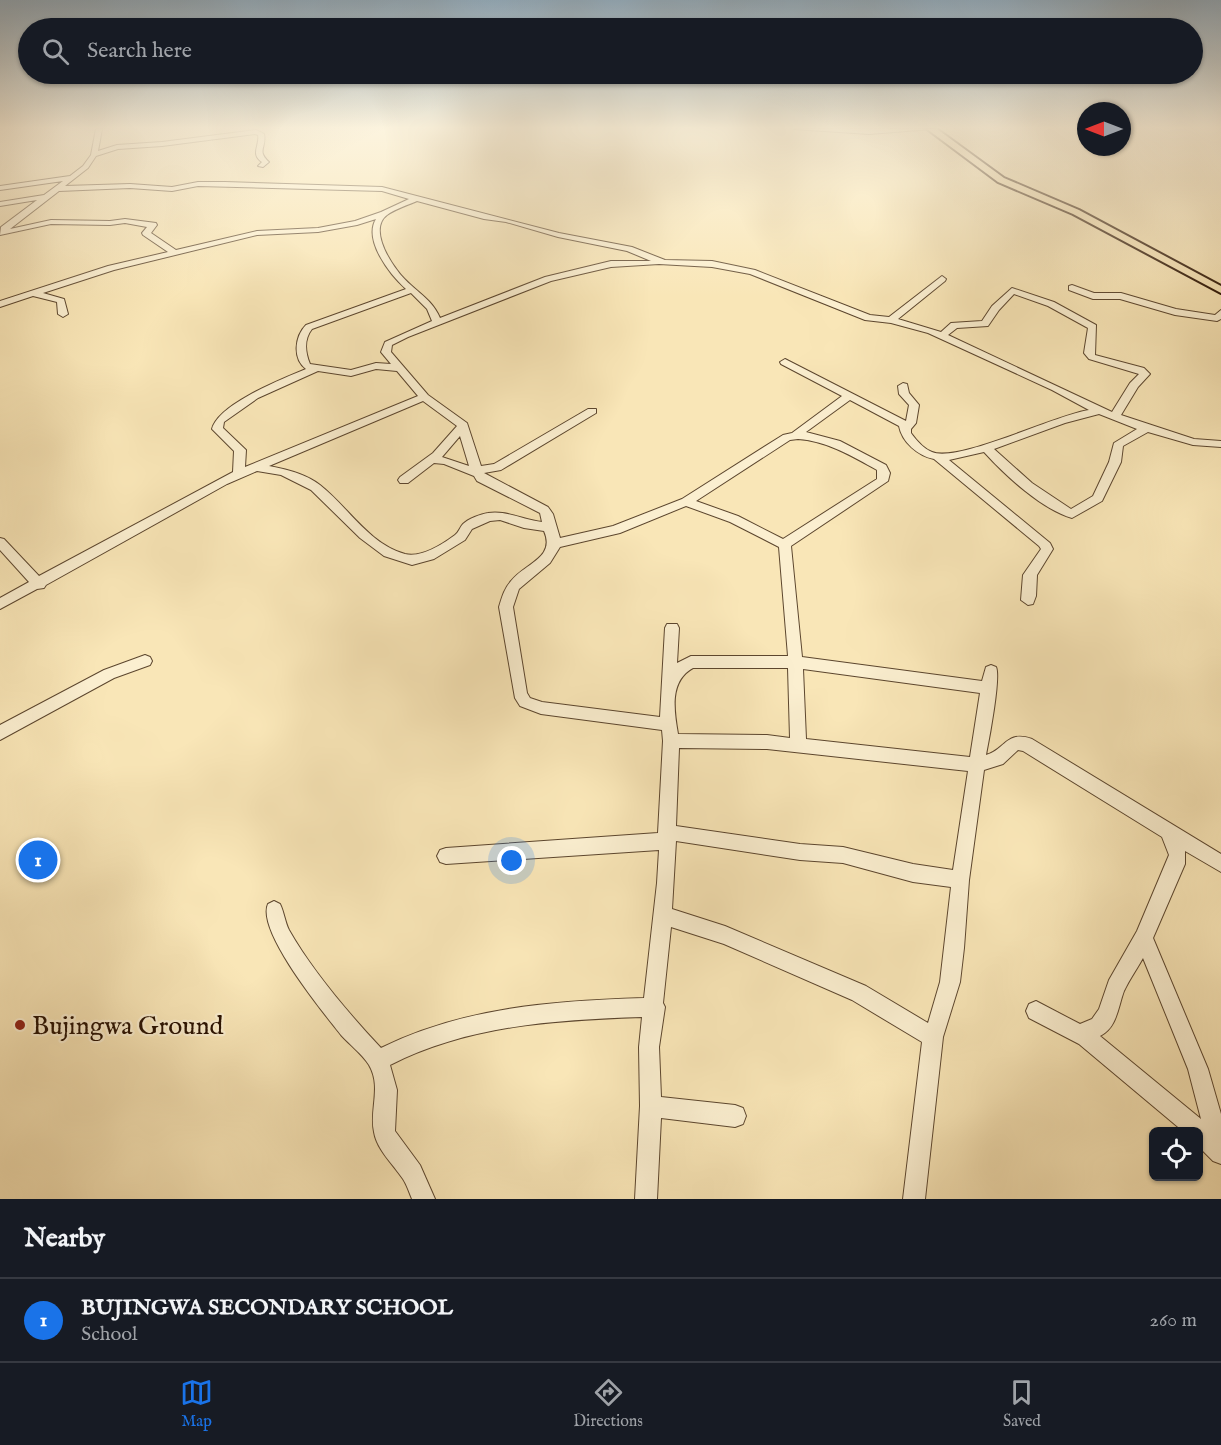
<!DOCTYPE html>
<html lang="en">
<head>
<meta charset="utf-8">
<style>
	body { margin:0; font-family:"IM FELL English",serif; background:#242831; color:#f1f3f6 }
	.controls { position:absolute; right:18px; bottom:18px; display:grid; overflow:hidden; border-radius:9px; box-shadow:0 2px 4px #0004 }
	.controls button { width:54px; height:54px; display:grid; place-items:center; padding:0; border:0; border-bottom:2px solid #363941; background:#171b24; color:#f1f3f6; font:30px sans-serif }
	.compass { position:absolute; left:1077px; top:102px; width:54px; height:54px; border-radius:50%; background:#171b24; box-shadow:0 2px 4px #0004; rotate:270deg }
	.you { position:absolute; left:512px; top:861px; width:21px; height:21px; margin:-15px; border:4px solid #fff; border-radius:50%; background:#1a73e8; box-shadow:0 0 0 9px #1a73e833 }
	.badge { display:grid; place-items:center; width:39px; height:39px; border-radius:50%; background:#1a73e8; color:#fff; font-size:20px; font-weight:700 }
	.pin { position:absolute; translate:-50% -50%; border:3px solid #fff; box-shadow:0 2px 6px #0006 }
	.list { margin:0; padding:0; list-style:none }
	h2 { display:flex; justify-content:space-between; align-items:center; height:78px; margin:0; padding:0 24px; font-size:26px }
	h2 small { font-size:20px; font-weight:400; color:#9ea1a6 }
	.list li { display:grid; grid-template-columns:39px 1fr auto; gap:18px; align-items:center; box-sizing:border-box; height:84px; padding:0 24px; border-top:2px solid #363941 }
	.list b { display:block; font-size:22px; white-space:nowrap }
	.list p { margin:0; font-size:20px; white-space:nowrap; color:#9ea1a6 }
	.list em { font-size:20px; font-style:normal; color:#9ea1a6 }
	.icon { flex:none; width:33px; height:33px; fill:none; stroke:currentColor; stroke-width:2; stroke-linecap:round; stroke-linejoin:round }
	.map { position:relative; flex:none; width:1221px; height:1199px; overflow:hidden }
	.search { position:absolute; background:#171b24; box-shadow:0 2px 4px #0004; left:18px; right:18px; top:18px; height:66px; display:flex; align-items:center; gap:15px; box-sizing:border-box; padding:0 21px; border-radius:33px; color:#9ea1a6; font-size:22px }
	.sheet { height:162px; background:#171b24 }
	nav { display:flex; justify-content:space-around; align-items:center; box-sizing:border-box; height:84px; border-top:2px solid #363941; background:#171b24; font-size:16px; color:#9ea1a6 }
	nav a { display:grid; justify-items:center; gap:3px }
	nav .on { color:#1a73e8 }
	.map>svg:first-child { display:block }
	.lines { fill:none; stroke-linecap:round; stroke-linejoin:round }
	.minor-casing { stroke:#5c462e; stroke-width:2 }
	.major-casing { stroke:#281101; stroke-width:4 }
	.minor { fill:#fbefd0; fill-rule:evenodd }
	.major { fill:#f9e6b7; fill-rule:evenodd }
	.poi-dot { fill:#8f2418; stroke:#fbefd0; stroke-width:2 }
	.labels { text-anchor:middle; stroke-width:4.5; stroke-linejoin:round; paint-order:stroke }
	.near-poi-label { font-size:26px; fill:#281101; stroke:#fbefd0; text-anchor:start }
</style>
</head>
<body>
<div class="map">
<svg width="1221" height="1199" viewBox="0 0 1221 1199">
	<rect width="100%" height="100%" fill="#f9e6b7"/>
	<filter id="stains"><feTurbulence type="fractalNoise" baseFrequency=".00333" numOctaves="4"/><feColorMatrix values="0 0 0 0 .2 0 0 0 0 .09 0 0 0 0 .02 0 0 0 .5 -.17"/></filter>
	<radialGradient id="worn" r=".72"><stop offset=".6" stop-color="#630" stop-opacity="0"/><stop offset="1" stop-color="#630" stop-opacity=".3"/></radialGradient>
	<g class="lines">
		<g class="minor-casing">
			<g id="minor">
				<path d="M96,129H102L98,151L117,145L162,142L256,130L264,134C267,148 256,150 269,162L263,167L258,166L262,162C250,154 260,146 258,135L255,134L162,146L118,149L96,156L88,168L65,186L130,184L172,187L198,182H225L382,187L559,233L632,247L665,260L712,261L755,270L870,315L889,317L942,276L946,279L945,281L898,319L941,332L951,323L982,321L992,306L1012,288L1054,302L1096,325L1095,355L1144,368L1150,374L1138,387L1121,415L1194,439L1221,441V447L1193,445L1148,432L1123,446L1121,462L1102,501L1072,518C1041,509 1005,475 984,452L949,460L1050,543L1053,549L1037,575L1036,596L1033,604L1028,605L1021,600L1023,575L1041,549L1039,546L934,459C918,456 902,442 899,426L850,400L806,432L840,441L886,465L890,473L888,481L791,546L802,657L982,681L986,667L991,665L996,667C1001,677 989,740 986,755C1006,749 1006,730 1032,739L1221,854V872L1185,851V864L1153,938L1208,1069L1221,1114V1164L1213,1161L1198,1146V1132H1184L1079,1044L1029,1018L1026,1011L1029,1004L1036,1001L1080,1024L1092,1019L1099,1009L1109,980L1137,931L1169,855L1162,837L1023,751L1018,750L1003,764L984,770L969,880L964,948L960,982L943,1037L925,1199H903L922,1042L852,1000L724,944L671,927L663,1003L665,1007L659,1047L661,1097L735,1105L743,1108L746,1116L743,1124L735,1127L661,1118L657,1199H635L640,1106L639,1047L642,1017C555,1020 469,1025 390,1065L397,1090L395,1131L420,1165L435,1199H412C409,1192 407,1185 403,1179C393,1164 377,1150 374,1132C369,1110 382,1087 369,1065C362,1054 350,1045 341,1035C323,1012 256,931 268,904L274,901L280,904C284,912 285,922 289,930C311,969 350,1015 381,1048C464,1007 553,1001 644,998L657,883L659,850L446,864L440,862L437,856L440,850L446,848L658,833L663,741L662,730L541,714L520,706L515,698L499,607C502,597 504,589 511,581C525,563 556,558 544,531L524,528L500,520L490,521L472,529L465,540L434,559L412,565L384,556L360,538L311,490L281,475L257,471L227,484L46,585L44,588L37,589L0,609V598L29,582L0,550V538L4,539L39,576L233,472L234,451L212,429C218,404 282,379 306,369C292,359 295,336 306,325L406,289C390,275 363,240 376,219L357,225L318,232L257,235L114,270L43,293L64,299L68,314L63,317L58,314L57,302L33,296L0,307V301L108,266L168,252L143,235L142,233L147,227L125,223L110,225L51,224L0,235L1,227L37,200L0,206V202L44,195L63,181L0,190V186L70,176L83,166L91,155ZM198,186L382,191L409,199L381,212L355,221L318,228L257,231L176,250L151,233L157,225L156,223L125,219L110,221L51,220L10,229L59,191L130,188L172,191ZM417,201L484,219L506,222L558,237L627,251L651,261H611L545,277L440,318C431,296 410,289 397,270C387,257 370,228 387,215C395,209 408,205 417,201ZM659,264L712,267L750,274L865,320L891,323L928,333L1052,390L1089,410C1055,415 958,463 932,452C924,449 916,440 911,433V429L916,423L919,405L909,393L907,384L903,383L898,386L899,394L909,405L906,421L785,359L780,362L781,364L842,396L792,433L783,435L682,499L613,526L560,538L553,514L548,507L484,473L501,470L596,413V409H588L494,464L481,466L467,423L428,395L391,352L392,345L408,337L551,281L611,267ZM411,293L427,309L432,321L385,342L381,352L391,364L376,363L351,370L310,364C305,352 304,339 312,329ZM1014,294L1048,306L1088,328L1084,353L1089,359L1139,374L1130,383L1112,412L948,335L957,328L988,326L999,310ZM376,369L397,371L418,396L245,467L246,450L223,428L224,422L258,398L318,371L351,376ZM423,401L457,426L433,453L400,477L398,480L400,483H408L434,463L444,464L474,476L477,481L540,513L542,522C524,520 506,510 488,513C481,514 468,519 463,524C460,527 459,532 455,535C443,544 421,558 405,554C369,544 348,507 320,485C306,474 286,469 269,466ZM1099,414L1137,429L1114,443L1109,462L1093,496L1071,509L1032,483L994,449L1065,423ZM460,436L469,466L442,457ZM798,439C827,441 852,456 877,470V479L783,539L738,516L696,501L790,440ZM686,506L730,522L779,547L788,656H691L677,663L679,628L677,624H667L665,628L660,717L542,702L530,698L527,693L513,607L519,589L550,563L560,547L620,533ZM693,668H788L790,738L767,735L678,734C674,711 669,681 693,668ZM803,669L980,693L970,757L806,739ZM679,748L767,749L968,771L953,870L913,864L843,847L800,844L676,826ZM676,841L800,860L843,863L913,882L951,887L940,982L928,1023L866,986L725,926L672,909ZM1143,958L1188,1069L1201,1119L1100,1036C1117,1028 1118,1007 1124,991C1129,980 1137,969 1143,958Z"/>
				<polygon points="794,129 932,129 869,134"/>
				<polygon points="1072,285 1094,293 1121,293 1176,309 1215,315 1221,310 1221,319 1217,321 1175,315 1120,299 1093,299 1069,290 1069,286"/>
				<polygon points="145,655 150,657 152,661 150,665 114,678 0,740 0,725 104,670"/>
			</g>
		</g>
		<g class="major-casing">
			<polygon id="major" points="927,129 937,129 1004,178 1079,210 1221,286 1221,293 1073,214 998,182"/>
		</g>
		<use href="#minor" class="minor"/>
		<use href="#major" class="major"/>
	</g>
	<linearGradient id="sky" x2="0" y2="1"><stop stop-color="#92abbc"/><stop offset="0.43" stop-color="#fcf4df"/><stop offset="1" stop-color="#fcf4df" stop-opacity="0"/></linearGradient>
	<rect width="1221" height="297" fill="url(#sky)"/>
	<circle class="poi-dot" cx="20" cy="1025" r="6"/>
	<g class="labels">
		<g class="near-poi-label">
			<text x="32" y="1034">Bujingwa Ground</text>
		</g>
	</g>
	<rect width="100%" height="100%" filter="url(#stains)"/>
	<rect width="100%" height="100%" fill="url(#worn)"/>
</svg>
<div class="controls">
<button><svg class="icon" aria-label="locate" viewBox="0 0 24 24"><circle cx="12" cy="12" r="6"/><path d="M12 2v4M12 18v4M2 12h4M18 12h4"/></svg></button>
</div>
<svg class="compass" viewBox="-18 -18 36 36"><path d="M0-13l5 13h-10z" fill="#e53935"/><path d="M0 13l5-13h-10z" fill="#9ea1a6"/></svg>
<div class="you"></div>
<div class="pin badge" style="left:38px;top:860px">1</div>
<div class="search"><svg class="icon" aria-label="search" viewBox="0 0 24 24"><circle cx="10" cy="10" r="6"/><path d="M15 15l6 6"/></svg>Search here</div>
</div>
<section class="sheet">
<h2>Nearby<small></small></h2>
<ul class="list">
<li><span class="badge">1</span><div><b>BUJINGWA SECONDARY SCHOOL</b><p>School</p></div><em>260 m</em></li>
</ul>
</section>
<nav>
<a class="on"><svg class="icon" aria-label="map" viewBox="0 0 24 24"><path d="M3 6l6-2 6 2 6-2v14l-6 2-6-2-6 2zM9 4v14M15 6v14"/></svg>Map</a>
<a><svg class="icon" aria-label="directions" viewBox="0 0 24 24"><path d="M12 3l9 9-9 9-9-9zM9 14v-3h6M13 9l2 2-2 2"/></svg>Directions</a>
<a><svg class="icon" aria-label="saved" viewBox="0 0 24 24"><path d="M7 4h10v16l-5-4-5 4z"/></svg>Saved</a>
</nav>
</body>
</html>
